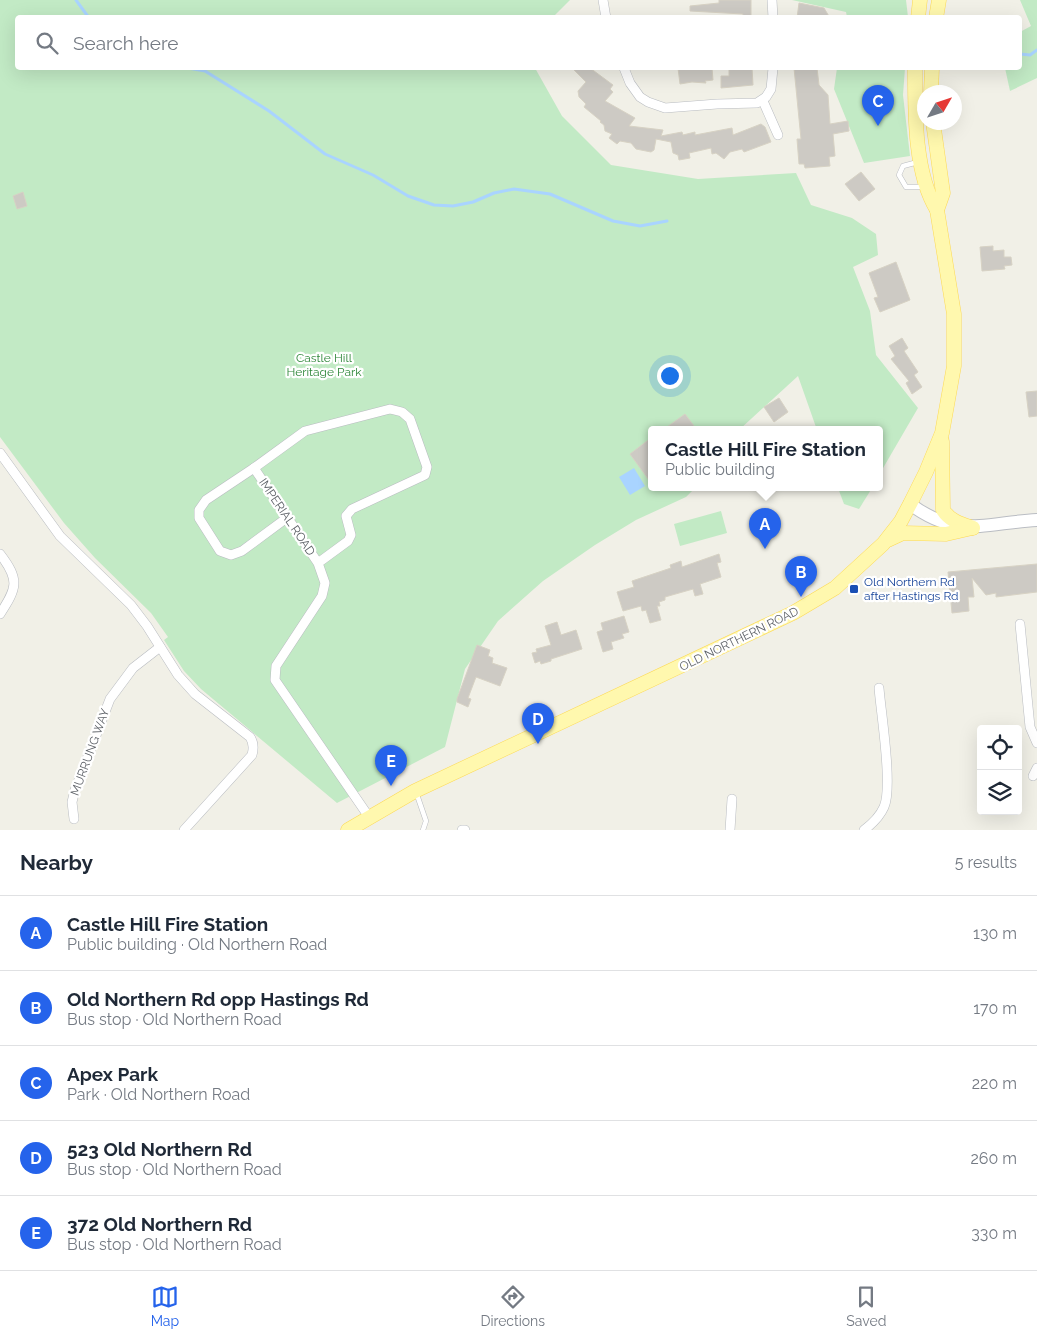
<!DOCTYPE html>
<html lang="en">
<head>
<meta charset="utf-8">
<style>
	body { margin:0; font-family:Raleway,sans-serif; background:#f6f6f7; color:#1f2937 }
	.controls { position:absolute; right:15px; bottom:15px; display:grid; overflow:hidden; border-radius:5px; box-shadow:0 5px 20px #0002 }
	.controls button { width:45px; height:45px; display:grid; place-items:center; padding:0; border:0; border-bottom:1px solid #e0e1e3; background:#fff; color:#1f2937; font:25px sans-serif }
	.compass { position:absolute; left:917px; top:85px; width:45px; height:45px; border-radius:50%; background:#fff; box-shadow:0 5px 20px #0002; rotate:51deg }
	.you { position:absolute; left:669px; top:375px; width:18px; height:18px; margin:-12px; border:4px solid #fff; border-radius:50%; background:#1a73e8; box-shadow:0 0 0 8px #1a73e833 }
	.badge { display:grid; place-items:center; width:32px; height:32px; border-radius:50%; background:#2563eb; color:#fff; font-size:16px; font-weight:700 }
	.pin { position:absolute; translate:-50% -41px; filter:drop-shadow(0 1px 2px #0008) }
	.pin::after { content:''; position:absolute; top:26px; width:18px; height:15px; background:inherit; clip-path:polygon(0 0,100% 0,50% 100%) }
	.popup { position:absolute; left:648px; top:426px; width:235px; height:65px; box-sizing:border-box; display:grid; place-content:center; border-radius:5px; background:#fff; filter:drop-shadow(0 1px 4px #0005); font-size:16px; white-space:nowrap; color:#747a83 }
	.popup b { font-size:19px; color:#1f2937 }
	.popup::after { content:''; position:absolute; left:50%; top:100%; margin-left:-10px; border:10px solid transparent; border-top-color:#fff }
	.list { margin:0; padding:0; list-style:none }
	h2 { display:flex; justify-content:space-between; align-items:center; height:65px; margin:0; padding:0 20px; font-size:21px }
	h2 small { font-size:16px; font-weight:400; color:#747a83 }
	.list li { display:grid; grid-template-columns:32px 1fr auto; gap:15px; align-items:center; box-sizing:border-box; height:75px; padding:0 20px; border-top:1px solid #e0e1e3 }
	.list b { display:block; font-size:19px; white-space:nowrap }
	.list p { margin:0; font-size:16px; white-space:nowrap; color:#747a83 }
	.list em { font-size:16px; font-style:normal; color:#747a83 }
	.icon { flex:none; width:28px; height:28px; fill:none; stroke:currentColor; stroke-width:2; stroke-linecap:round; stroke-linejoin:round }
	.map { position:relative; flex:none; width:1037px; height:830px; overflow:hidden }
	.search { position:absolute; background:#fff; box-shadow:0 5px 20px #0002; left:15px; right:15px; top:15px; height:55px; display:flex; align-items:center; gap:12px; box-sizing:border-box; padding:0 18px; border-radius:5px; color:#747a83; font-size:19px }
	.sheet { height:440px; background:#fff }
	nav { display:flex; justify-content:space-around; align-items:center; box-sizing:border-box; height:70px; border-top:1px solid #e0e1e3; background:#fff; font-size:14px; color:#747a83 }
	nav a { display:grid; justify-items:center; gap:2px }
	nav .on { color:#2563eb }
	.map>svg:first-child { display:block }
	.green { fill:#c2eac5 }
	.water { fill:#a9d4ff }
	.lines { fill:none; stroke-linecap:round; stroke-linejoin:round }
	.stream { stroke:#a9d4ff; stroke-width:3 }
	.building { fill:#cdcac4; stroke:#d7d2c4 }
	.lane-casing { stroke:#b9bcc1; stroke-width:5.5 }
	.street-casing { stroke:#b9bcc1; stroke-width:10 }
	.secondary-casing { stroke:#babdc3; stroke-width:14 }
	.primary-casing { stroke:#fdd954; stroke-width:15 }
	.lane { stroke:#fff; stroke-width:4.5 }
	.street { stroke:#fff; stroke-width:9 }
	.secondary { stroke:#fff; stroke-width:12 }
	.primary { stroke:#fff8ae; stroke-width:14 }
	.transit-dot { fill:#1a4fb4; stroke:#fff; stroke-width:2 }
	.labels { text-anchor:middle; stroke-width:4.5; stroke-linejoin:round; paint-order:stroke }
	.park-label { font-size:12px; fill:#2e8739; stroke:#fff }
	.street-label { font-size:12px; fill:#5e6268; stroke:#fff }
	.transit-label { font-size:12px; fill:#164399; stroke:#fff; text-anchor:start }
</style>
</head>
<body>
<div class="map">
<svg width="1037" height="830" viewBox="0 0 1037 830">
	<rect width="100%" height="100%" fill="#f1f0e7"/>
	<g class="green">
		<polygon points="0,0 570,0 552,18 18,18 18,68 535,68 562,116 611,165 698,179 796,173 811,205 852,218 876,234 878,255 853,267 870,311 876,355 918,408 879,475 879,430 817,430 798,376 739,430 651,430 651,488 695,488 686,497 636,520 595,545 543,581 498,621 465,669 445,747 337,803 201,689 184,671 164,640 168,637 151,613 95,558 64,523 0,437"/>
		<polygon points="792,0 906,0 908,17 847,17 846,12"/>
		<polygon points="1020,0 1037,0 1037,78 1010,91 1005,68 1020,68 1020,32 1031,26"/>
		<polygon points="837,68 905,68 903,95 910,156 864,163 834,89"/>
		<polygon points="838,488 872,488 859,509 844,504"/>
		<polygon points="721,511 727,533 680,546 674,524"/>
	</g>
	<polygon class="water" points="634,468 645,486 630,495 619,477"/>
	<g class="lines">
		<g class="stream">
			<polyline points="76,0 89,18"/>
			<polyline points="1020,54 1030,55 1037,50"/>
			<polyline points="188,68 205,71 269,111 325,154 373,175 408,196 434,205 453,206 473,202 494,193 514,189 550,194 613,221 640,226 667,221"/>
		</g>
	</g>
	<g class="building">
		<polygon points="719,0 751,0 751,17 743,17 743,14 690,11 690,6 719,3"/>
		<polygon points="799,3 824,8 830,18 797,18"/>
		<polygon points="572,68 590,68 613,85 610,89 613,92 605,101 635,118 629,126 663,130 661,136 682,132 683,135 695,132 695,135 732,128 733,135 761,124 765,127 771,142 744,152 742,149 730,152 724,159 716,153 712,154 711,148 689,153 690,158 679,160 678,155 673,153 671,142 656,139 654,150 651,152 636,149 631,143 620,141 617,144 609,138 612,134 605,131 604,125 600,122 601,121 584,107 586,104 579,97 578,91 586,82"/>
		<polygon points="678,68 712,68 713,80 705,81 706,83 692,82 680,84"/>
		<polygon points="729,68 752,68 753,85 721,88 721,76 729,76"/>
		<polygon points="794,68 817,68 819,85 828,95 830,124 848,121 849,131 833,134 835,156 829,157 830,166 805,168 804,164 799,164 797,139 801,139"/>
		<polygon points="861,172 875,189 859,201 845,184"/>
		<polygon points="23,192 27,206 17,209 13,196"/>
		<polygon points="993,246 993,251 1004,250 1004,257 1011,257 1012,265 1004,266 1005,269 982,271 980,247"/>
		<polygon points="896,262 910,300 880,312 874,298 878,297 869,273"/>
		<polygon points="902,338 908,348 904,351 918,372 914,375 922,387 912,394 906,383 909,381 891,359 895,356 889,346"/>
		<polygon points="1037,391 1037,416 1029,417 1026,392"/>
		<polygon points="779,398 788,412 774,422 764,407"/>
		<polygon points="685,414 697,430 663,430"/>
		<polygon points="651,438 651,483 630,454"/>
		<polygon points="719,554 721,562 717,563 721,577 700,584 703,594 695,596 693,589 665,597 665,600 659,602 660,606 657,606 661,620 650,623 646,610 642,611 641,606 623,611 617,592 634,587 632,581 671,568 670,565 681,561 682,567"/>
		<polygon points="1037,564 1037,592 996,597 996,593 986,595 972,578 974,597 968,597 969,611 952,613 948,572"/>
		<polygon points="624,616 629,632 622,634 624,638 611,642 613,649 603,652 597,632 603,630 601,623"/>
		<polygon points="557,622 561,635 576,630 582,649 551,659 551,661 541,664 540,661 535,663 532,653 537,652 536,649 551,645 545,626"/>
		<polygon points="477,645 490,650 488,656 493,658 492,663 507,668 500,686 476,677 468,698 471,699 468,707 457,702 457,699"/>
	</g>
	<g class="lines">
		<g class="lane-casing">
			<g id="lane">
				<polyline points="918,162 903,166 899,175 906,187 925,187"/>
				<polyline points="416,792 426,821 423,830"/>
			</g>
		</g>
		<g class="street-casing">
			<g id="street">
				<polyline points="603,0 606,18"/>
				<polyline points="772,0 773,18"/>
				<polyline points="624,68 630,83 640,97 648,102 665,108 717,104 757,103 766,97 771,89 773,68"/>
				<polyline points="763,101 778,135"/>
				<path d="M0,453L60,536L131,605L147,626L178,675L195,694L250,737C254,743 254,748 252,755L184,830"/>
				<polyline points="254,468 206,500 199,510 199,518 220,551 231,555 242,551 288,517"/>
				<path d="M0,554C20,580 17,588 0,614"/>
				<polyline points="318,563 348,541 351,535 346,516 352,509 425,475 427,467 410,419 402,412 390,409 305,431 254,468 318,563 325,583 322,596 276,666 275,680 369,817"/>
				<polyline points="1020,624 1030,727 1037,743"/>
				<polyline points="1033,776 1037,768"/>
				<polyline points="74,819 72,802 75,790 110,699 133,668 160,647"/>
				<polyline points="462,830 465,830"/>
				<polyline points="730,830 732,799"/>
				<path d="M864,830C872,824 880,816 884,807C893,787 881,713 879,688"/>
			</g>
		</g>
		<g class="secondary-casing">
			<path id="secondary" d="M910,504C957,539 984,523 1037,520"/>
		</g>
		<g class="primary-casing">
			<g id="primary">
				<polyline points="918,18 920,0"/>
				<polyline points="936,18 939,0"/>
				<path d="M915,68C915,111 914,173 937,210"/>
				<polyline points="931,92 932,68"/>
				<path d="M942,441L943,510C950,521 961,524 973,528"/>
				<polyline points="888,540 903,533 946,534 972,528"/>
				<polyline points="348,830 415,791 793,613 835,588 883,544 901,521 910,504 926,472 942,433 954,366 954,314 937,210 943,193 933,122"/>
			</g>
		</g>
		<use href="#lane" class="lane"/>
		<use href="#street" class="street"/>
		<use href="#secondary" class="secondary"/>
		<use href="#primary" class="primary"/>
	</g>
	<rect class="transit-dot" x="849" y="584" width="10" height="10" rx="2.5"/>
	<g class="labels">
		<g class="park-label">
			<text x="324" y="362">Castle Hill<tspan x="324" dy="14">Heritage Park</tspan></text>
		</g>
		<g class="street-label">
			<text transform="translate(287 517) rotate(56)" y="4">IMPERIAL ROAD</text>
			<text transform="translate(739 639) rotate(-26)" y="4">OLD NORTHERN ROAD</text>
			<text transform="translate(90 752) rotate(-70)" y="4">MURRUNG WAY</text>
		</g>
		<g class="transit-label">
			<text x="864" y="586">Old Northern Rd<tspan x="864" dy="14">after Hastings Rd</tspan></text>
		</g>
	</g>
</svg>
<div class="controls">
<button><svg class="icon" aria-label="locate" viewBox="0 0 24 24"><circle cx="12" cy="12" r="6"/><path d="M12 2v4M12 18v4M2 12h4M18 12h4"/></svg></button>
<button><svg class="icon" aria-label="layers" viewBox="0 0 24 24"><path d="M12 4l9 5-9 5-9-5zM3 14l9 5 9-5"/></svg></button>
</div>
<svg class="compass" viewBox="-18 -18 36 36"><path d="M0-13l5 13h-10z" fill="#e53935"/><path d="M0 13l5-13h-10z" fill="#747a83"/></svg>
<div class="you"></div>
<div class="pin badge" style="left:765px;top:549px">A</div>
<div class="popup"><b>Castle Hill Fire Station</b>Public building</div>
<div class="pin badge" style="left:801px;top:597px">B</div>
<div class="pin badge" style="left:878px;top:126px">C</div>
<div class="pin badge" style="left:538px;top:744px">D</div>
<div class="pin badge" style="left:391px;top:786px">E</div>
<div class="search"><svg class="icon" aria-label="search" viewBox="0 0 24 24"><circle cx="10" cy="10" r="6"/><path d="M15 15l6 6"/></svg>Search here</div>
</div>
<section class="sheet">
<h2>Nearby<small>5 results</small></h2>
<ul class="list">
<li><span class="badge">A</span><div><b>Castle Hill Fire Station</b><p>Public building · Old Northern Road</p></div><em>130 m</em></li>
<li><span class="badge">B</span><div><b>Old Northern Rd opp Hastings Rd</b><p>Bus stop · Old Northern Road</p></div><em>170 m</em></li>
<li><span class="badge">C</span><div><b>Apex Park</b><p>Park · Old Northern Road</p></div><em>220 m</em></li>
<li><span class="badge">D</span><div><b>523 Old Northern Rd</b><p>Bus stop · Old Northern Road</p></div><em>260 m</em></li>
<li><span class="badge">E</span><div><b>372 Old Northern Rd</b><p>Bus stop · Old Northern Road</p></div><em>330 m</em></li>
</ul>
</section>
<nav>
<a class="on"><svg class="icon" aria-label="map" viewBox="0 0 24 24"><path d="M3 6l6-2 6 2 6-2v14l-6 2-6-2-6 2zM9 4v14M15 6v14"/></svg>Map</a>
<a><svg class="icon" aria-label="directions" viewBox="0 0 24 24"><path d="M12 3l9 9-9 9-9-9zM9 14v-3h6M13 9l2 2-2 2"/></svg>Directions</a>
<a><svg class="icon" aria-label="saved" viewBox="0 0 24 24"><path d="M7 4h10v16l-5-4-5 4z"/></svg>Saved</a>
</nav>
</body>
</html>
